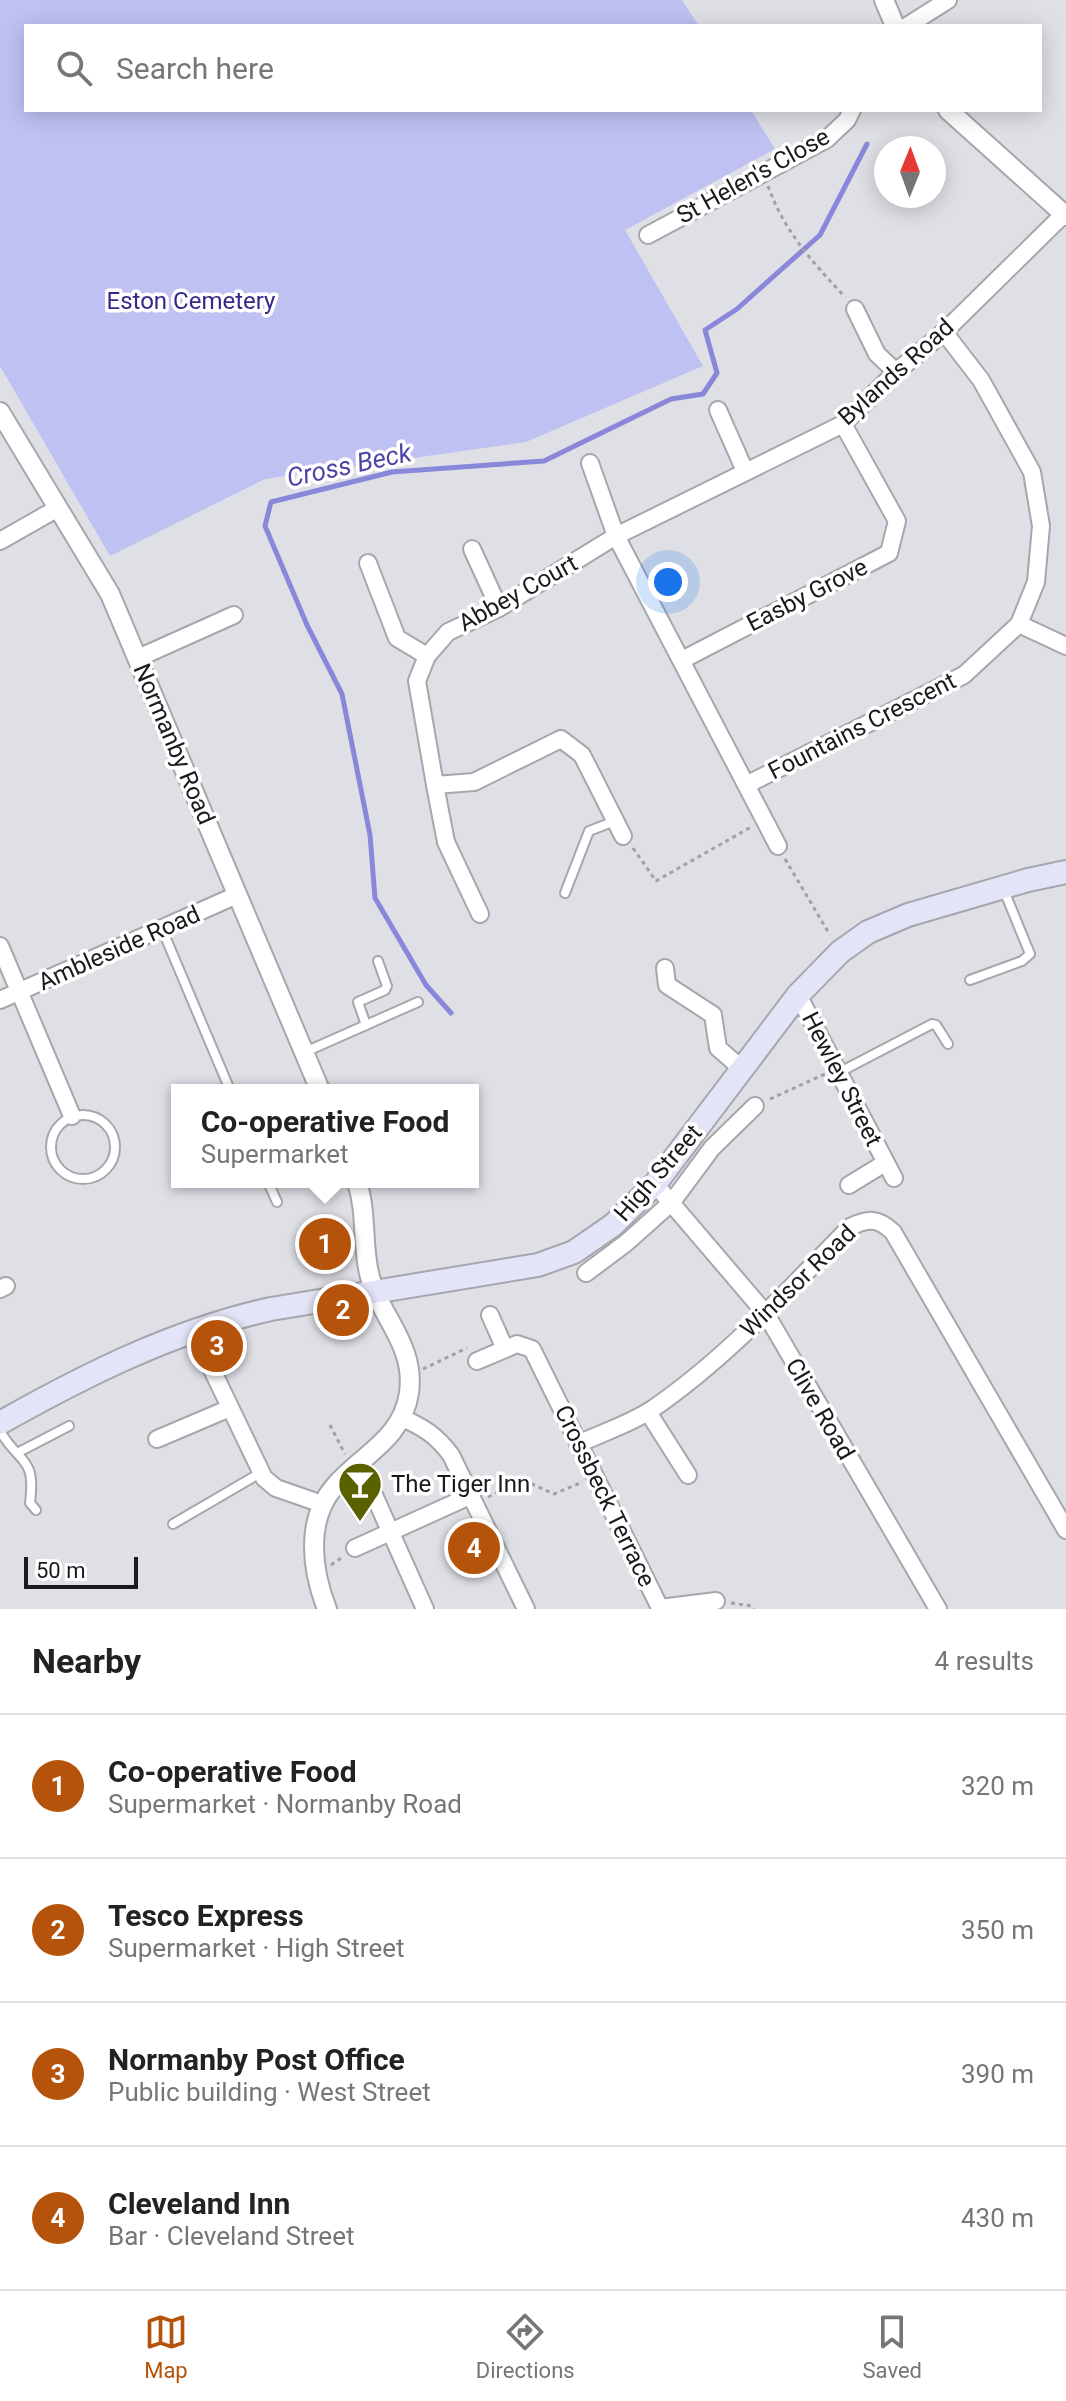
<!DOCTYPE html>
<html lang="en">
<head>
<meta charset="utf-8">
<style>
	body { margin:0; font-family:Roboto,sans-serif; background:#f2f2f2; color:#222 }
	.compass { position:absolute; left:874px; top:136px; width:72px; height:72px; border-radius:50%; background:#fff; box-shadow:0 4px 20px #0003; rotate:1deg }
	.scale { position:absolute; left:24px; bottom:20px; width:114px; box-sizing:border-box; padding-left:8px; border:4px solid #1a1a1c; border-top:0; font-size:22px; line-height:28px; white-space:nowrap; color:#1a1a1c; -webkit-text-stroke:6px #fff; paint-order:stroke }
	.you { position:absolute; left:668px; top:582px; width:28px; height:28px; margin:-20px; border:6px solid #fff; border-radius:50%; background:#1a73e8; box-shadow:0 0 0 12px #1a73e833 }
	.badge { display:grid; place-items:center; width:52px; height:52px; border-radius:50%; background:#b45309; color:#fff; font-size:26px; font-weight:700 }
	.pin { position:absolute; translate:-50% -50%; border:4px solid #fff; box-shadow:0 2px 8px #0006 }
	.popup { position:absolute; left:171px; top:1084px; width:308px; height:104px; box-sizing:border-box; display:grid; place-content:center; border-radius:0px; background:#fff; filter:drop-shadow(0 2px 6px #0005); font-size:26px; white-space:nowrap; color:#767676 }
	.popup b { font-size:30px; color:#222 }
	.popup::after { content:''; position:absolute; left:50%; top:100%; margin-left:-16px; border:16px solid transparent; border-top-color:#fff }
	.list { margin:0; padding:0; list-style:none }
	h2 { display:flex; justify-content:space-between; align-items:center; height:104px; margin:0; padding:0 32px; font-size:34px }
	h2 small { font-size:26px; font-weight:400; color:#767676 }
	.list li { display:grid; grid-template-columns:52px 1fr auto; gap:24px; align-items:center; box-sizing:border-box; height:144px; padding:0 32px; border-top:2px solid #e0e0e0 }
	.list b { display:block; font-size:30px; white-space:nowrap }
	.list p { margin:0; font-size:26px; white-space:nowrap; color:#767676 }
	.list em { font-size:26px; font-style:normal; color:#767676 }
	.icon { flex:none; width:44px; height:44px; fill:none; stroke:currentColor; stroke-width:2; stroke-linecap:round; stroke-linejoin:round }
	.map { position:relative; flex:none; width:1066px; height:1609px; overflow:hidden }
	.search { position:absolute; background:#fff; box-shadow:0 4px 20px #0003; left:24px; right:24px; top:24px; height:88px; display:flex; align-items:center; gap:20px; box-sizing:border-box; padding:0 28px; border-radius:0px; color:#767676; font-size:30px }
	.sheet { height:680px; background:#fff }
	nav { display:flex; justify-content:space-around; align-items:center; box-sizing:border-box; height:112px; border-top:2px solid #e0e0e0; background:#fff; font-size:22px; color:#767676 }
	nav a { display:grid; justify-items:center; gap:4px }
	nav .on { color:#b45309 }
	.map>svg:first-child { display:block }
	.green { fill:#bfc1f3 }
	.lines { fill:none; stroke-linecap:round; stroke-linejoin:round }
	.stream { stroke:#8987da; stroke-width:5 }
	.service-casing { stroke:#a6a7ac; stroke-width:12 }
	.minor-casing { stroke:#a6a7ac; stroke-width:20 }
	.tertiary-casing { stroke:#a6a7ac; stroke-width:22 }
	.secondary-casing { stroke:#a6a7ac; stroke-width:26 }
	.path { stroke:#a0a1a6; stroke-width:3; stroke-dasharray:4 4; stroke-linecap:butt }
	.service { stroke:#fff; stroke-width:8 }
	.minor { stroke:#fff; stroke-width:16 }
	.tertiary { stroke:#fff; stroke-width:18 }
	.secondary { stroke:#e4e4f9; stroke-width:22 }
	.labels { text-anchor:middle; stroke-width:7; stroke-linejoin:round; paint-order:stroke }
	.street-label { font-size:24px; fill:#1a1a1c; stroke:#fff }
	.park-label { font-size:24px; fill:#382889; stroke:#fff }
	.poi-label { font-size:24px; fill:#1a1a1c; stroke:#fff; text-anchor:start }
	.water-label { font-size:26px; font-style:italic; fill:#4e44a6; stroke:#fff }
</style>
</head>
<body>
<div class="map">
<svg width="1066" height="1609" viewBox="0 0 1066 1609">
	<rect width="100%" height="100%" fill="#dfe0e6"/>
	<polygon class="green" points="0,0 682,0 699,26 26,26 26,110 751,110 775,149 625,230 703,366 526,442 265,479 110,556 0,366"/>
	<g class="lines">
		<polyline class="stream" points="451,1013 426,985 375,898 370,835 342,694 307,625 265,526 271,502 392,472 544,461 671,399 703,394 717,373 705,330 737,309 820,235 867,144"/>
		<g class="service-casing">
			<g id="service">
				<polyline points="565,893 589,831 615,821"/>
				<polyline points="162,929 230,1090"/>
				<polyline points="970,980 1022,961 1030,954 1003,888"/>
				<polyline points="366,1025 418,1002"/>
				<polyline points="305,1052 366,1025 358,1002 385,990 387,986 378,961"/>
				<polyline points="838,1073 932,1024 936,1025 948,1044"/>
				<circle cx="83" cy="1147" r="32"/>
				<polyline points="268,1182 277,1202"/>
				<path d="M0,1431C20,1465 36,1456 30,1503L36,1510"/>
				<polyline points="17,1453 69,1426"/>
				<polyline points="173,1524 262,1472"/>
			</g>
		</g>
		<g class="minor-casing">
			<g id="minor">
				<polyline points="907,26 948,0"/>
				<polyline points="648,235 827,139 847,120 852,110"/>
				<polyline points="855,309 877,354 896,372"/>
				<polyline points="718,410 745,471"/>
				<polyline points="590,463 616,536 778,846"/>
				<polyline points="0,541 58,508"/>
				<polyline points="472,549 499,608"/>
				<polyline points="368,563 397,638 427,656"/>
				<polyline points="1019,624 1066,646"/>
				<polyline points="138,658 234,615"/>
				<polyline points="682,660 889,553 897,521 843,424"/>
				<polyline points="748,784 964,675 1019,624 1036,582 1041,526 1032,472 981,380 944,332"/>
				<polyline points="435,785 446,842 480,914"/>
				<polyline points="623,836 582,755 561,739 474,782 435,785 417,681 427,656 448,632 499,608 616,536 843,424 896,372 944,332 1064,214"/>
				<polyline points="0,946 72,1116"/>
				<polyline points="665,968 667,985 713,1015 718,1048 742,1069"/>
				<polyline points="798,995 894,1178"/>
				<polyline points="0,1000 237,895"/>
				<polyline points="655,1184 766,1314 938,1609"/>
				<polyline points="849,1185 885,1163"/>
				<polyline points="586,1273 626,1243 672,1202 712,1148 755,1106"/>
				<polyline points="0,1289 6,1286"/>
				<polyline points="490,1315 505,1349"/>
				<polyline points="193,1330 264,1478 276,1488 322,1504"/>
				<polyline points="477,1361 517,1344 532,1349 660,1608 716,1601"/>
				<polyline points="648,1412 688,1475"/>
				<path d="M402,1418C423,1427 436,1435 451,1455L526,1609"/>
				<polyline points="157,1439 230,1408"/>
				<path d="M578,1444C602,1433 629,1424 651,1410C726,1359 787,1291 850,1227C869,1218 878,1218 893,1232L1066,1530"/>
				<polyline points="374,1495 425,1609"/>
				<polyline points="355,1548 472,1495"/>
			</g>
		</g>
		<g class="tertiary-casing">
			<g id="tertiary">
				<polyline points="884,0 895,26"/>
				<polyline points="948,110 1066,216"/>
				<polyline points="0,412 110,594 320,1090"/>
				<path d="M327,1609C312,1571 305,1521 334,1487C361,1455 402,1440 409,1393C416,1344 378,1315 369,1273C362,1243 367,1213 357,1182"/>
			</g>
		</g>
		<g class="secondary-casing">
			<path id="secondary" d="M0,1423C85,1375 175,1330 271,1309L538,1265L574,1252L613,1225L655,1184L798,995L840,952L868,932L908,915L1028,880L1066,872"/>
		</g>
		<g class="path">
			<path d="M768,186C784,231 813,263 845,297"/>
			<polyline points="633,848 656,881 751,827"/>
			<polyline points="785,859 830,935"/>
			<polyline points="770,1099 825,1074"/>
			<polyline points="423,1369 467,1348"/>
			<polyline points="330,1425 345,1454"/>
			<polyline points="488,1497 523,1480 554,1494 580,1483"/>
			<polyline points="331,1565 344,1556"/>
			<polyline points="731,1603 752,1606 754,1609"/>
		</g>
		<use href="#service" class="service"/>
		<use href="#minor" class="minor"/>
		<use href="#tertiary" class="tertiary"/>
		<use href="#secondary" class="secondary"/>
	</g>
	<defs>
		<g id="bar-pin" transform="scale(2.3)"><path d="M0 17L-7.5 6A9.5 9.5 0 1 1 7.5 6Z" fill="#5a6200" stroke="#fff"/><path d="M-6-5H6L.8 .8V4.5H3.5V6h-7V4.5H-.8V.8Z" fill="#fff"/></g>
	</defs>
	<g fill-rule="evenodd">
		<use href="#bar-pin" x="360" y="1484"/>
	</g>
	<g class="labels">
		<g class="street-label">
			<text transform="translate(753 176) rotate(-29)" y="8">St Helen's Close</text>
			<text transform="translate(896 372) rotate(-42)" y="8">Bylands Road</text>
			<text transform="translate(518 593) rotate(-29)" y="8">Abbey Court</text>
			<text transform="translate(807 595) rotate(-27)" y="8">Easby Grove</text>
			<text transform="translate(862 726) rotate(-27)" y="8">Fountains Crescent</text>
			<text transform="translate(174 744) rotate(67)" y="8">Normanby Road</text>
			<text transform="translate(119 948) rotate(-24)" y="8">Ambleside Road</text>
			<text transform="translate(842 1079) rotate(63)" y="8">Hewley Street</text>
			<text transform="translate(658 1173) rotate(-49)" y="8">High Street</text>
			<text transform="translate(798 1281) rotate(-44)" y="8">Windsor Road</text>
			<text transform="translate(820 1409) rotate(60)" y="8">Clive Road</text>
			<text transform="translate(605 1496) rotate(64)" y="8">Crossbeck Terrace</text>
		</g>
		<g class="park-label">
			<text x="191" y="309">Eston Cemetery</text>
		</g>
		<g class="poi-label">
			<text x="391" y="1492">The Tiger Inn</text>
		</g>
		<g class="water-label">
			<text transform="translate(349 465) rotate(-12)" y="9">Cross Beck</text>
		</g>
	</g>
</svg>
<svg class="compass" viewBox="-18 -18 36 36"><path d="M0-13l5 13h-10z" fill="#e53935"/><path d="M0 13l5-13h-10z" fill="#767676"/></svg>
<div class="scale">50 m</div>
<div class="you"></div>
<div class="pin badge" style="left:325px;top:1244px">1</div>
<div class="popup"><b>Co-operative Food</b>Supermarket</div>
<div class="pin badge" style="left:343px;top:1310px">2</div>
<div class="pin badge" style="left:217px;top:1346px">3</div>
<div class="pin badge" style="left:474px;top:1548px">4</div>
<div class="search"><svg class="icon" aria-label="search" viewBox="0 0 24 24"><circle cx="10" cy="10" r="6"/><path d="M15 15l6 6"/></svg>Search here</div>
</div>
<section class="sheet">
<h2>Nearby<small>4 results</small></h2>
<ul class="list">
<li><span class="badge">1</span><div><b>Co-operative Food</b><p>Supermarket · Normanby Road</p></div><em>320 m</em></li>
<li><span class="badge">2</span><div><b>Tesco Express</b><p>Supermarket · High Street</p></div><em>350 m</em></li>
<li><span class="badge">3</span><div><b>Normanby Post Office</b><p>Public building · West Street</p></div><em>390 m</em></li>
<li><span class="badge">4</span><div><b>Cleveland Inn</b><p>Bar · Cleveland Street</p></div><em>430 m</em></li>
</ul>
</section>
<nav>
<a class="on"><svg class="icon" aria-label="map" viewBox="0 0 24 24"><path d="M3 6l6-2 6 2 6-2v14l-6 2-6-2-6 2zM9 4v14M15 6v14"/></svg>Map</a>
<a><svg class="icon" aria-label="directions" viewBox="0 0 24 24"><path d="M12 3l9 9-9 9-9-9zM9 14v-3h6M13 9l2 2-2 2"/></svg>Directions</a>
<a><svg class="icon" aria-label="saved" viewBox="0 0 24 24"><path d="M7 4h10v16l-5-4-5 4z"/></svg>Saved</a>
</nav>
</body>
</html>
